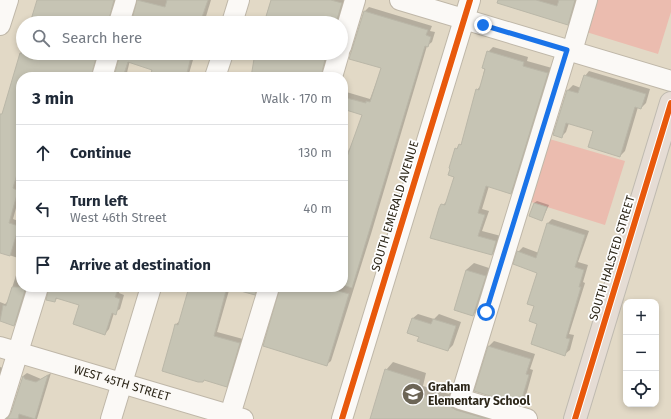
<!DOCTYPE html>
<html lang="en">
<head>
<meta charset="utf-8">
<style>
	body { margin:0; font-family:"Fira Sans",sans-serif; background:#f6f6f7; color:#1f2937 }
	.controls { position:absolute; right:12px; bottom:12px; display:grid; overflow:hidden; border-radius:8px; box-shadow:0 2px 6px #0003 }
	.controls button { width:36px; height:36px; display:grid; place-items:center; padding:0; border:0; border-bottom:1px solid #e0e1e3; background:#fff; color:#1f2937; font:20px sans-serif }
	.stop { position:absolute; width:12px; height:12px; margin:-9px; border:3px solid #1a73e8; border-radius:50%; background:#fff }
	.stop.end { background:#1a73e8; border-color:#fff; box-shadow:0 1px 4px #0008 }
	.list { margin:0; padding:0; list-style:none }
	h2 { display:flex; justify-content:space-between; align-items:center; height:52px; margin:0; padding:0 16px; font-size:17px }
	h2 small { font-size:13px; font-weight:400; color:#747a83 }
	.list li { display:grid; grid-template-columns:26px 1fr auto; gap:12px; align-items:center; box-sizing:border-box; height:56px; padding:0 16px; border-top:1px solid #e0e1e3 }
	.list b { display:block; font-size:15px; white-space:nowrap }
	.list p { margin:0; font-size:13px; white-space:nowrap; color:#747a83 }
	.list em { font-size:13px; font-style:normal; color:#747a83 }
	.icon { flex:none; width:22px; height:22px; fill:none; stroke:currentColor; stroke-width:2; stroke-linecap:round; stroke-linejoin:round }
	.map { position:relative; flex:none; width:671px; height:419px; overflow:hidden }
	.search { position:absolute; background:#fff; box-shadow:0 2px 6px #0003; left:16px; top:16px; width:332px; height:44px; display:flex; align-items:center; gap:10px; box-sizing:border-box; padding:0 14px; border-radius:22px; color:#747a83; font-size:15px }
	.panel { position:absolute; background:#fff; box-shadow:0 2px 6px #0003; left:16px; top:72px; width:332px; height:220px; border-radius:16px }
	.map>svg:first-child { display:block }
	.green { fill:#ebbcaf }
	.shadow { fill:#0003 }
	.building { fill:#c6c4b4; stroke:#bab7a8 }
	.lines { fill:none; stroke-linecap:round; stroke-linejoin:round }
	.minor-casing { stroke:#bfb7a8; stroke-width:22 }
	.major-casing { stroke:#bfbab0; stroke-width:24 }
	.minor { stroke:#fbf9f6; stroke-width:20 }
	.major { stroke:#e5dcd4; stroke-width:22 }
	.cycleway-casing { stroke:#fff; stroke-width:8 }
	.cycleway { stroke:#e8590c; stroke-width:6 }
	.route { stroke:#1a73e8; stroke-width:5 }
	.labels { text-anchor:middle; stroke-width:3.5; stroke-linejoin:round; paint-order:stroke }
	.street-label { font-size:12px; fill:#2d2719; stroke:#fff }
	.poi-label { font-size:12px; font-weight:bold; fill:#2d2719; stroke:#fff; text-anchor:start }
</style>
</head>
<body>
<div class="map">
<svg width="671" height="419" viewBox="0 0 671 419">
	<rect width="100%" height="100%" fill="#e2d9c6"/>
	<g class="green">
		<polygon points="592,0 671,0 671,12 658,54 583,31"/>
		<polygon points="546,138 625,161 605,225 528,201"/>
	</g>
	<g class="shadow">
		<polygon points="100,0 117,0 112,18 108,22"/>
		<polygon points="138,0 211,0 204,23 132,23"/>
		<polygon points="271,0 345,0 338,23 264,23"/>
		<polygon points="505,0 576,0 570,22 567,24"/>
		<polygon points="369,7 432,26 430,31 435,32 432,42 427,46 371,234 331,361 326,365 281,287 289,287 309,293 310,291 296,287 343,287 343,169 349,149 353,146 363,114 343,108 343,91 370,99 382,67 365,11"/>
		<polygon points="493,47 528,57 527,61 552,68 515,188 511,193 489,186 482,209 489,211 482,231 501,236 497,249 492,254 440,208 448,200 455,176 456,149 464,141 477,90 481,85 488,52"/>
		<polygon points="23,48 23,53 98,53 93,66 57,77 21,77 21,168 16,183 21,186 21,190 13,219 21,222 17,239 21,240 21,287 28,287 18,320 14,324 0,320 0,302 5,304 8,301 21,259 0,252 0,123"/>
		<polygon points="152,53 195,53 188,77 149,77 152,69"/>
		<polygon points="256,53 329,53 326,77 252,77"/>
		<polygon points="130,60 126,77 115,77 119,62"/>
		<polygon points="589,71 650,89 646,103 641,108 638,107 625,151 620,156 594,130 569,123 566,132 561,137 568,90 573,85 581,88 585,76"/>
		<polygon points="537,201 549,205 542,220 534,203"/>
		<polygon points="552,219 589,231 578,262 588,265 583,282 585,283 569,334 574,335 570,350 565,354 538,323 535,305 538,272 518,252 523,247 539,253 548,223"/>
		<polygon points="474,263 492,269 480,308 473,315 466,270"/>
		<polygon points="50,287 121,287 119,293 124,295 120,309 114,313 109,329 105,334 80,304 58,298 54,301"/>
		<polygon points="188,287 230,287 217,332 243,339 230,382 226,386 176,324 180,321 190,288"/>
		<polygon points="231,287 259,287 254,294"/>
		<polygon points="418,314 434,319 439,314 461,322 453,345 448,350 420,336 413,318"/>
		<polygon points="494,341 535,354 530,369 533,370 525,399 520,404 476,391 489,346"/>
		<polygon points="393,362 426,373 423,386 449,394 451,391 456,392 518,419 371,419 386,370"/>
		<polygon points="0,367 3,368 0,377"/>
		<polygon points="27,373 41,379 51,373 37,419 0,419 8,418 12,414 23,376"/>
	</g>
	<g class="building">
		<polygon points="37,0 114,0 108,23 89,18 88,23 30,23"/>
		<polygon points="137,0 165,7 167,0 208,0 200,23 165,23 145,17 144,23 131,23"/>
		<polygon points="271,0 331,0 342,3 336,23 264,23"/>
		<polygon points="498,0 536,0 557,6 559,0 575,0 568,25 497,3"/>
		<polygon points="364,11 428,30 426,35 431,37 428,47 425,46 352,288 343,285 343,168 362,115 343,109 343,97 366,103 366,101 370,102 381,68 349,59"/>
		<polygon points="487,51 524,62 523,66 548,73 511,194 486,186 478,213 485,215 478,236 496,241 492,255 430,238 439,208 441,204 445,205 454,177 448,175 450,169 449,168 455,148 457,149 459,144 461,145 476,89 479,90 485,69 482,68"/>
		<polygon points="20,53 97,54 91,77 21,77 21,161 13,188 18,191 9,223 19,226 10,256 0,253 0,114 2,114"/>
		<polygon points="120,53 192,53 186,77 150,77 152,70 128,62 123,77 114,77"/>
		<polygon points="255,53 320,53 326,55 321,77 251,77"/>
		<polygon points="584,75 646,94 641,109 635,107 620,157 588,147 593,131 566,123 562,138 553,135 567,90 578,93"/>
		<polygon points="534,203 547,207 542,221 529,216"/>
		<polygon points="547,223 585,235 575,267 584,270 579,287 581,287 566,338 570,339 565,356 531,344 537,324 529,321 534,306 527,304 537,273 513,264 517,251 536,258"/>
		<polygon points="466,270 486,276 473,316 454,310"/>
		<polygon points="12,287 26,287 14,326 0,321 3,305 6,306"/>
		<polygon points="49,287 119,287 115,297 120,299 116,315 112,313 105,335 73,324 79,305 56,298 55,302 46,300"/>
		<polygon points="189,287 227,287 214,336 240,343 227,387 204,380 203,382 198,382 162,371 173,332 175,324 178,325"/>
		<polygon points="238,287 257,287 255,295 237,290"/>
		<polygon points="280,287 293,287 304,290 306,287 325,287 349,294 327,366 263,346"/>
		<polygon points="412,318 431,324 433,319 456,326 448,351 417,341 419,337 407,333"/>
		<polygon points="488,346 531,359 526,374 529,375 520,405 474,391"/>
		<polygon points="385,369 420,380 416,393 442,401 443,398 449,400 451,407 456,410 487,419 370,419"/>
		<polygon points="48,375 35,419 19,414 18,419 7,419 11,413 23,376 25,379 36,382"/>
	</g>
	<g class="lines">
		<g class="minor-casing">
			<g id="minor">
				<polyline points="400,0 671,81"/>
				<polyline points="119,23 126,0"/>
				<polyline points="232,23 239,0"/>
				<polyline points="0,25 8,0"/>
				<polyline points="341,47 355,0"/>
				<polyline points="572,51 587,0"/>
				<polyline points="102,77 109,53"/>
				<polyline points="215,77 223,53"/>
				<polyline points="332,77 339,53"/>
				<path id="s1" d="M0,347L243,419"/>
				<polyline points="0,410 38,287"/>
				<polyline points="230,415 269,287"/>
				<polyline points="111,419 151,287"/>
				<polyline points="342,419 470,0"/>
				<polyline points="527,419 460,399 567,50"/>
			</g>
		</g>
		<g class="major-casing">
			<polyline id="major" points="575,419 671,103"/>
		</g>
		<use href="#minor" class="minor"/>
		<use href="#major" class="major"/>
		<g class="cycleway-casing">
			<g id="cycleway">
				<polyline points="342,419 470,0"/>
				<polyline points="575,419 671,103"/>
			</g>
		</g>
		<use href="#cycleway" class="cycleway"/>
	</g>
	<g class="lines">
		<polyline class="route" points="483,25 567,50 486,312"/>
	</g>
	<defs>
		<g id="school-disc" transform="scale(1.15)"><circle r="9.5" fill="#6c6556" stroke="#fff"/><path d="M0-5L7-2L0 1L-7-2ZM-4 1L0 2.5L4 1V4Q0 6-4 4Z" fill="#fff"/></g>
	</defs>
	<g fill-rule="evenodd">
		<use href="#school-disc" x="413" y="394"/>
	</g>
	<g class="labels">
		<g class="street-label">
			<text transform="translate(395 206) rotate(-73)" y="4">SOUTH EMERALD AVENUE</text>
			<text transform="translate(612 258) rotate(-73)" y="4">SOUTH HALSTED STREET</text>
			<text dy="4" stroke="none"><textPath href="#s1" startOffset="127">WEST 45TH STREET</textPath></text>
		</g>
		<g class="poi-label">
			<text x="428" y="391">Graham<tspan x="428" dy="14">Elementary School</tspan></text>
		</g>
	</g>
</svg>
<div class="controls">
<button>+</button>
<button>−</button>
<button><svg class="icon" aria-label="locate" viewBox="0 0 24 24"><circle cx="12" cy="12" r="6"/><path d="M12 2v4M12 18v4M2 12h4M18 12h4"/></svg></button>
</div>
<div class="stop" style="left:486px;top:312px"></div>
<div class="stop end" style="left:483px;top:25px"></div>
<div class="search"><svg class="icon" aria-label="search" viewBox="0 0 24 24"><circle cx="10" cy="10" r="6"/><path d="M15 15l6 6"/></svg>Search here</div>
<section class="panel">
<h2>3 min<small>Walk · 170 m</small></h2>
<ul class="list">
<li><svg class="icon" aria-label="ahead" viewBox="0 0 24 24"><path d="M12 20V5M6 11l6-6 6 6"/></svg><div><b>Continue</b></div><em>130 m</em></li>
<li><svg class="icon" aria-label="left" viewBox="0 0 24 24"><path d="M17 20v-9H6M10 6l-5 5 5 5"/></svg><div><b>Turn left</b><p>West 46th Street</p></div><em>40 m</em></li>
<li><svg class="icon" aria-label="arrive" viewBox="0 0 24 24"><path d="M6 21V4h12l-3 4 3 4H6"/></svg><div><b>Arrive at destination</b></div></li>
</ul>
</section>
</div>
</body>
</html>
